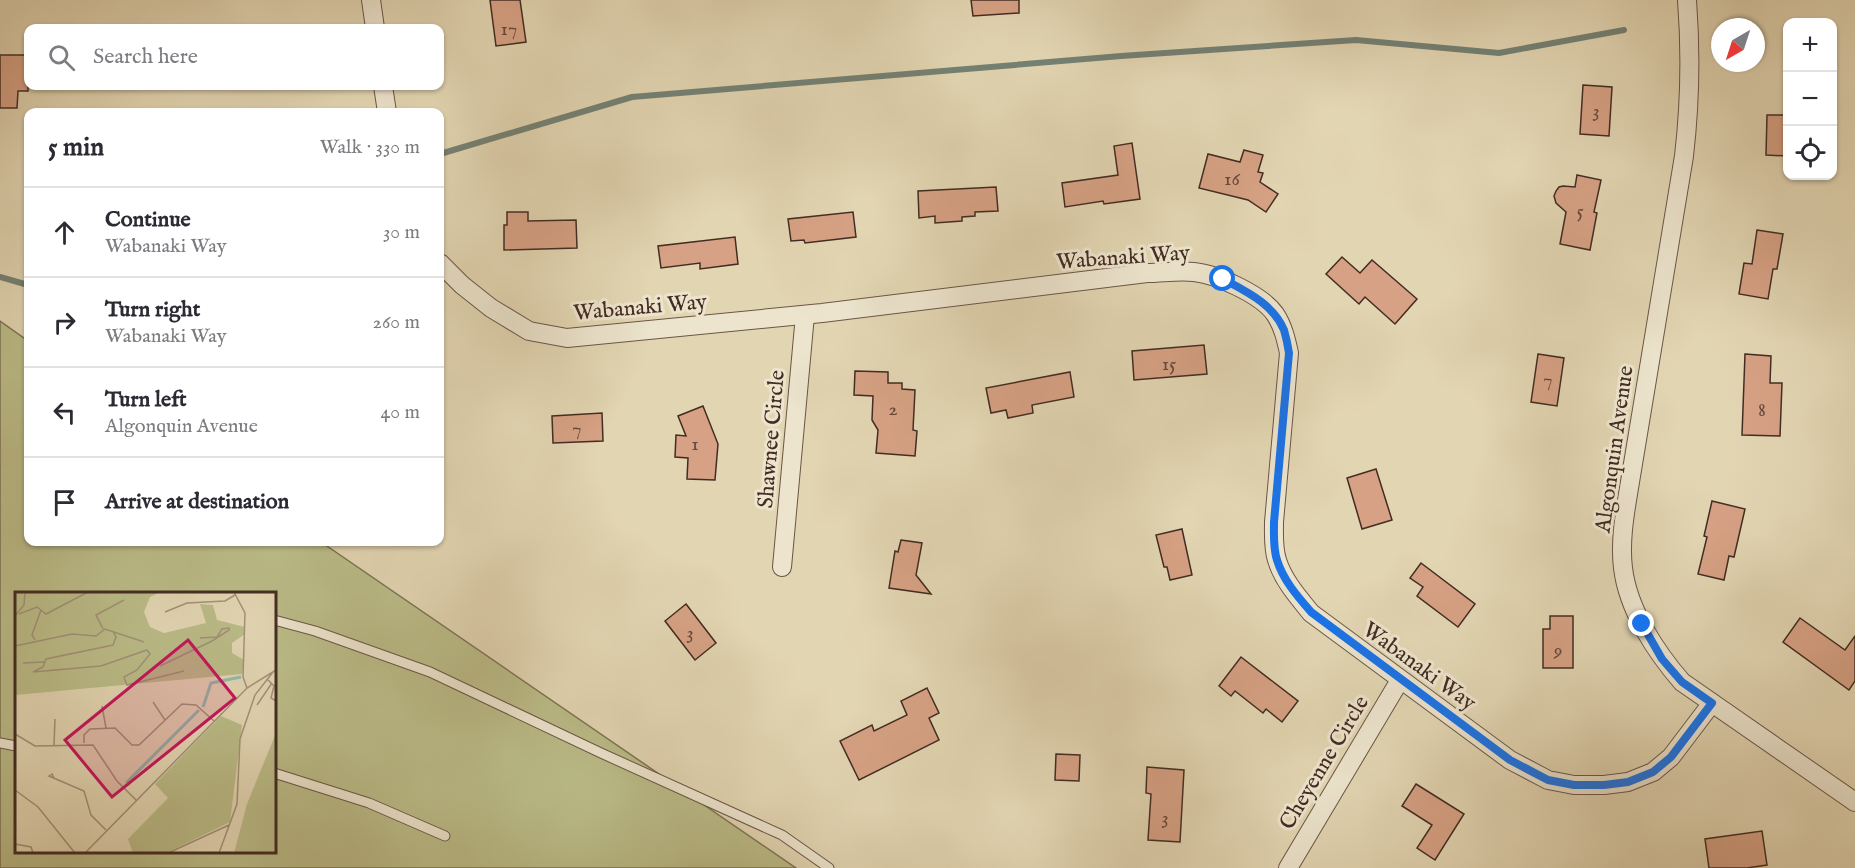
<!DOCTYPE html>
<html lang="en">
<head>
<meta charset="utf-8">
<style>
	body { margin:0; font-family:"IM FELL English",serif; background:#f7f7f7; color:#2b2b33 }
	.controls { position:absolute; right:18px; top:18px; display:grid; overflow:hidden; border-radius:12px; box-shadow:0 2px 4px #0004 }
	.controls button { width:54px; height:54px; display:grid; place-items:center; padding:0; border:0; border-bottom:2px solid #e1e1e2; background:#fff; color:#2b2b33; font:30px sans-serif }
	.compass { position:absolute; left:1711px; top:18px; width:54px; height:54px; border-radius:50%; background:#fff; box-shadow:0 2px 4px #0004; rotate:219deg }
	.stop { position:absolute; width:18px; height:18px; margin:-14px; border:4px solid #1a73e8; border-radius:50%; background:#fff }
	.stop.end { background:#1a73e8; border-color:#fff; box-shadow:0 2px 6px #0008 }
	.list { margin:0; padding:0; list-style:none }
	h2 { display:flex; justify-content:space-between; align-items:center; height:78px; margin:0; padding:0 24px; font-size:26px }
	h2 small { font-size:20px; font-weight:400; color:#7c7c81 }
	.list li { display:grid; grid-template-columns:39px 1fr auto; gap:18px; align-items:center; box-sizing:border-box; height:90px; padding:0 24px; border-top:2px solid #e1e1e2 }
	.list b { display:block; font-size:22px; white-space:nowrap }
	.list p { margin:0; font-size:20px; white-space:nowrap; color:#7c7c81 }
	.list em { font-size:20px; font-style:normal; color:#7c7c81 }
	.icon { flex:none; width:33px; height:33px; fill:none; stroke:currentColor; stroke-width:2; stroke-linecap:round; stroke-linejoin:round }
	.map { position:relative; flex:none; width:1855px; height:868px; overflow:hidden }
	.search { position:absolute; background:#fff; box-shadow:0 2px 4px #0004; left:24px; top:24px; width:420px; height:66px; display:flex; align-items:center; gap:15px; box-sizing:border-box; padding:0 21px; border-radius:12px; color:#7c7c81; font-size:22px }
	.panel { position:absolute; background:#fff; box-shadow:0 2px 4px #0004; left:24px; top:108px; width:420px; height:438px; border-radius:12px }
	.map>svg:first-child { display:block }
	.green { fill:#babb87; stroke:#7e7455; stroke-width:1.5; fill-rule:evenodd }
	.lines { fill:none; stroke-linecap:round; stroke-linejoin:round }
	.stream { stroke:#748174; stroke-width:6 }
	.building { fill:#d6a184; stroke:#432c23; stroke-width:1.5 }
	.lane-casing { stroke:#6b5647; stroke-width:11 }
	.street-casing { stroke:#6b5647; stroke-width:20 }
	.lane { stroke:#ece4cd; stroke-width:9 }
	.street { stroke:#ece4cd; stroke-width:18 }
	.route { stroke:#1a73e8; stroke-width:8 }
	.labels { text-anchor:middle; stroke-width:6; stroke-linejoin:round; paint-order:stroke }
	.number-label { font-size:20px; fill:#68493b }
	.street-label { font-size:22px; fill:#432c23; stroke:#ece4cd }
	.inset-river { fill:none; stroke:#95b9aa; stroke-width:3 }
	.inset-road { fill:none; stroke:#a29179; stroke-width:1.5 }
	.view { fill:#c2185b; fill-opacity:0.15; stroke:#c2185b; stroke-width:3 }
	.inset-edge { fill:none; stroke:#432c23; stroke-width:3 }
</style>
</head>
<body>
<div class="map">
<svg width="1855" height="868" viewBox="0 0 1855 868">
	<rect width="100%" height="100%" fill="#e2d5b2"/>
	<filter id="stains"><feTurbulence type="fractalNoise" baseFrequency=".00333" numOctaves="4"/><feColorMatrix values="0 0 0 0 .2 0 0 0 0 .09 0 0 0 0 .02 0 0 0 .5 -.17"/></filter>
	<radialGradient id="worn" r=".72"><stop offset=".6" stop-color="#630" stop-opacity="0"/><stop offset="1" stop-color="#630" stop-opacity=".3"/></radialGradient>
	<path class="green" d="M0,321L28,341V542H321L796,868H0ZM16,594H274V852H16Z"/>
	<g class="lines">
		<g class="stream">
			<polyline points="440,154 632,97 1121,56 1356,40 1499,53 1624,30"/>
			<polyline points="0,277 28,285"/>
		</g>
	</g>
	<g class="building">
		<polygon points="490,0 520,0 526,42 496,46"/>
		<polygon points="971,0 1019,0 1019,13 973,16"/>
		<polygon points="0,55 26,55 26,65 28,65 28,91 18,91 17,108 0,108"/>
		<polygon points="1583,85 1612,87 1609,136 1580,134"/>
		<polygon points="1767,115 1788,115 1788,156 1766,155"/>
		<polygon points="1132,143 1140,199 1104,204 1103,201 1065,207 1062,183 1118,175 1114,146"/>
		<polygon points="1244,150 1263,155 1258,172 1263,173 1260,182 1278,194 1266,212 1248,200 1199,188 1208,154 1240,162"/>
		<polygon points="1577,175 1601,180 1594,212 1597,213 1590,250 1560,244 1566,212 1556,203 1554,196 1556,191 1559,187 1563,186 1575,187"/>
		<polygon points="996,187 998,211 975,212 975,216 962,217 962,221 935,223 935,216 919,218 918,191"/>
		<polygon points="507,212 528,212 528,221 576,220 577,248 504,250 504,225 507,225"/>
		<polygon points="853,212 856,237 805,243 804,240 791,241 788,219"/>
		<polygon points="1757,230 1783,234 1777,269 1773,269 1768,299 1739,294 1744,263 1752,264"/>
		<polygon points="735,237 738,264 700,269 700,263 661,268 658,246"/>
		<polygon points="1342,257 1360,273 1372,260 1417,299 1395,324 1365,297 1359,304 1326,274"/>
		<polygon points="1204,345 1207,374 1134,380 1132,351"/>
		<polygon points="1538,354 1564,358 1557,406 1531,402"/>
		<polygon points="1745,354 1771,356 1770,383 1782,383 1780,436 1742,435"/>
		<polygon points="855,371 888,372 888,383 902,383 902,389 915,390 913,430 917,431 915,456 876,453 878,430 872,420 873,396 854,395"/>
		<polygon points="1070,372 1074,397 1032,405 1033,413 1008,418 1006,410 991,413 986,388"/>
		<polygon points="703,406 718,444 715,480 687,479 688,458 675,457 676,435 686,436 678,416"/>
		<polygon points="602,413 603,441 553,443 552,416"/>
		<polygon points="1376,469 1392,520 1362,529 1347,478"/>
		<polygon points="1712,501 1745,509 1734,557 1729,556 1724,580 1698,574 1707,537 1704,536"/>
		<polygon points="1182,529 1192,575 1170,580 1167,567 1164,567 1156,535"/>
		<polygon points="901,540 922,543 916,575 931,594 889,588 895,551 898,552"/>
		<polygon points="1421,563 1475,604 1458,627 1417,596 1423,587 1410,578"/>
		<polygon points="686,604 716,643 695,660 665,621"/>
		<polygon points="1550,616 1573,616 1573,668 1543,668 1543,629 1550,629"/>
		<polygon points="1800,618 1845,650 1855,636 1855,681 1849,690 1783,642"/>
		<polygon points="1241,657 1298,701 1282,722 1266,709 1263,713 1235,691 1231,696 1219,686"/>
		<polygon points="927,688 939,713 929,718 939,740 859,780 840,741 872,725 874,731 907,715 901,701"/>
		<polygon points="1056,754 1080,755 1079,781 1055,780"/>
		<polygon points="1147,767 1184,770 1180,842 1148,840 1151,794 1146,793"/>
		<polygon points="1416,784 1464,814 1435,860 1417,848 1432,825 1402,806"/>
		<polygon points="1762,831 1767,865 1747,868 1709,868 1705,839"/>
	</g>
	<g class="lines">
		<g class="lane-casing">
			<g id="lane">
				<polyline points="274,620 315,631 430,672 601,753 782,835 829,868"/>
				<polyline points="0,743 16,746"/>
				<polyline points="274,773 369,803 445,836"/>
			</g>
		</g>
		<g class="street-casing">
			<g id="street">
				<polyline points="371,0 375,28"/>
				<path d="M1687,0C1691,52 1690,104 1684,156L1628,494C1624,518 1620,544 1623,568C1628,610 1656,652 1682,682L1855,802"/>
				<polyline points="383,86 387,112"/>
				<path d="M440,263L462,285L491,308L529,331L567,338L822,313L1147,273C1162,273 1179,270 1194,272C1216,274 1262,295 1275,314C1283,326 1286,339 1289,353L1274,522C1274,535 1273,548 1277,560C1283,580 1298,597 1311,613L1510,760L1548,780L1574,785H1604L1628,782L1653,772L1671,757L1712,703"/>
				<polyline points="782,567 805,315"/>
				<polyline points="1288,868 1400,680"/>
			</g>
		</g>
		<use href="#lane" class="lane"/>
		<use href="#street" class="street"/>
	</g>
	<g class="lines">
		<path class="route" d="M1223,279C1247,292 1273,304 1284,330C1286,337 1288,346 1289,353L1274,522C1274,535 1273,548 1277,560C1283,580 1298,597 1311,612L1510,760L1548,780L1574,785H1604L1628,782L1653,772L1671,757L1712,703L1682,682L1662,659L1642,624"/>
	</g>
	<g class="labels">
		<g class="number-label">
			<text x="509" y="35">17</text>
			<text x="1596" y="117">3</text>
			<text x="1232" y="185">16</text>
			<text x="1580" y="217">5</text>
			<text x="1169" y="370">15</text>
			<text x="1548" y="386">7</text>
			<text x="893" y="415">2</text>
			<text x="1762" y="416">8</text>
			<text x="577" y="435">7</text>
			<text x="695" y="450">1</text>
			<text x="690" y="639">3</text>
			<text x="1558" y="656">9</text>
			<text x="1165" y="824">3</text>
		</g>
		<g class="street-label">
			<text transform="translate(1123 256) rotate(-4)" y="8">Wabanaki Way</text>
			<text transform="translate(640 306) rotate(-5)" y="8">Wabanaki Way</text>
			<text transform="translate(770 439) rotate(-85)" y="8">Shawnee Circle</text>
			<text transform="translate(1613 449) rotate(-82)" y="8">Algonquin Avenue</text>
			<text transform="translate(1420 665) rotate(36)" y="8">Wabanaki Way</text>
			<text transform="translate(1323 762) rotate(-59)" y="8">Cheyenne Circle</text>
		</g>
	</g>
	<g transform="translate(15 592)">
		<rect width="261" height="261" fill="#e2d5b2"/>
		<path d="M0,0H145L135,5L129,20L135,35L149,41L191,31L185,12L198,13L202,28L230,35V42L217,51V61L229,68L227,82L0,103ZM206,124L227,133L215,230L151,261H118L113,247L153,206L140,192ZM261,141V261H219L232,212Z" fill="#babb87"/>
		<path class="inset-river" d="M188,115L196,91L226,85M111,191L184,118"/>
		<path class="inset-road" d="M219,0L230,21L228,85L232,96M150,20L172,11L210,9L220,3M4,22L22,15L31,22L73,0M0,24L9,13L10,0M88,37L81,23L109,8M98,39L101,45L98,53L31,67L28,75L18,80L86,74L132,58L135,62L122,78L109,85L112,93L169,79M20,48L17,43L26,18M0,54L57,42L81,44L90,37L129,50M8,71L29,70M145,74L197,49L214,38V36L207,37L202,45L185,46M253,88L259,94L256,106L261,109M138,110L150,128M242,113L257,91M87,114L91,136M0,142L20,154L78,153L102,189L121,208M69,151V143L75,137L100,136L117,153H124L167,112L181,113L199,129M39,153L40,127M39,186L37,182L34,184L69,199L76,223L91,238M0,198L23,215L60,261M0,252L16,255L18,261M70,261L232,96L261,78M153,261L214,233M204,261L222,212L225,147L240,103L258,80"/>
		<path class="view" d="M173,48L220,106L97,205L50,148Z"/>
		<rect width="261" height="261" class="inset-edge"/>
	</g>
	<rect width="100%" height="100%" filter="url(#stains)"/>
	<rect width="100%" height="100%" fill="url(#worn)"/>
</svg>
<div class="controls">
<button>+</button>
<button>−</button>
<button><svg class="icon" aria-label="locate" viewBox="0 0 24 24"><circle cx="12" cy="12" r="6"/><path d="M12 2v4M12 18v4M2 12h4M18 12h4"/></svg></button>
</div>
<svg class="compass" viewBox="-18 -18 36 36"><path d="M0-13l5 13h-10z" fill="#e53935"/><path d="M0 13l5-13h-10z" fill="#7c7c81"/></svg>
<div class="stop" style="left:1223px;top:279px"></div>
<div class="stop end" style="left:1642px;top:624px"></div>
<div class="search"><svg class="icon" aria-label="search" viewBox="0 0 24 24"><circle cx="10" cy="10" r="6"/><path d="M15 15l6 6"/></svg>Search here</div>
<section class="panel">
<h2>5 min<small>Walk · 330 m</small></h2>
<ul class="list">
<li><svg class="icon" aria-label="ahead" viewBox="0 0 24 24"><path d="M12 20V5M6 11l6-6 6 6"/></svg><div><b>Continue</b><p>Wabanaki Way</p></div><em>30 m</em></li>
<li><svg class="icon" aria-label="right" viewBox="0 0 24 24"><path d="M7 20v-9h11M14 6l5 5-5 5"/></svg><div><b>Turn right</b><p>Wabanaki Way</p></div><em>260 m</em></li>
<li><svg class="icon" aria-label="left" viewBox="0 0 24 24"><path d="M17 20v-9H6M10 6l-5 5 5 5"/></svg><div><b>Turn left</b><p>Algonquin Avenue</p></div><em>40 m</em></li>
<li><svg class="icon" aria-label="arrive" viewBox="0 0 24 24"><path d="M6 21V4h12l-3 4 3 4H6"/></svg><div><b>Arrive at destination</b></div></li>
</ul>
</section>
</div>
</body>
</html>
